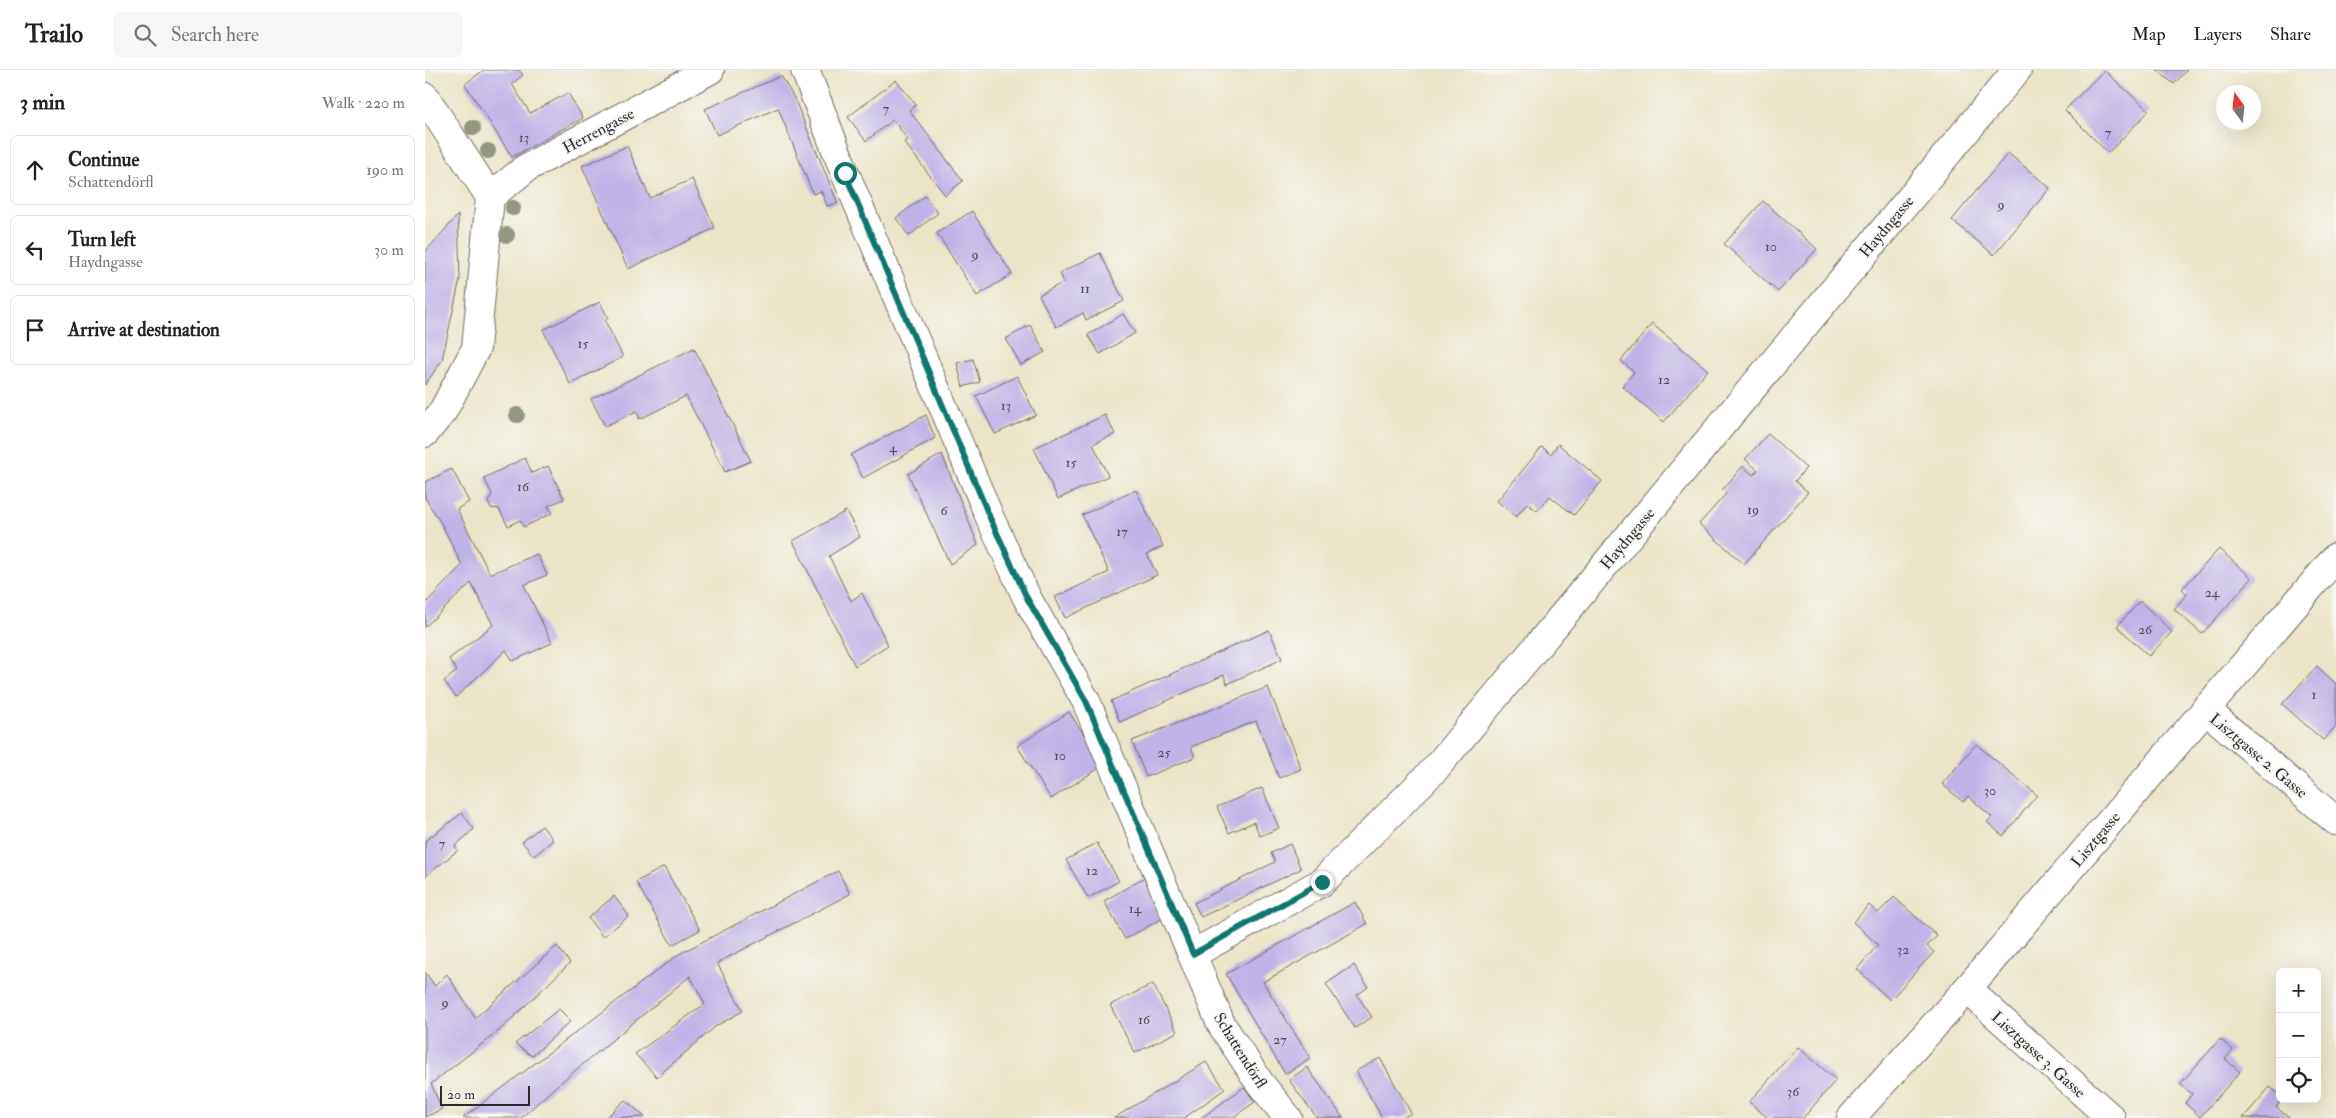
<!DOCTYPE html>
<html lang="en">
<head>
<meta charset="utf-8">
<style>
	body { margin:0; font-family:"IM FELL Double Pica",serif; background:#f6f6f6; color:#222 }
	.controls { position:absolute; right:15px; bottom:15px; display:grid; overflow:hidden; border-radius:8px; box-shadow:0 5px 20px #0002 }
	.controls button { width:45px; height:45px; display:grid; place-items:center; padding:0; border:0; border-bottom:1px solid #e0e0e0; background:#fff; color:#222; font:25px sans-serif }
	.compass { position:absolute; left:1791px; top:15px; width:45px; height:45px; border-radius:50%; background:#fff; box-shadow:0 5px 20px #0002; rotate:345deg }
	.scale { position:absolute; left:15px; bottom:12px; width:90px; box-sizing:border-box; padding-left:5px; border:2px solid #2b2b2b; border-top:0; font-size:14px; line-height:18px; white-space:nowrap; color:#2b2b2b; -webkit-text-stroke:4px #f6f6f2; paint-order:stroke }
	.stop { position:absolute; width:15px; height:15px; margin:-11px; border:4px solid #0f766e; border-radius:50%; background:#fff }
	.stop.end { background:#0f766e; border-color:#fff; box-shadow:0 1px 5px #0008 }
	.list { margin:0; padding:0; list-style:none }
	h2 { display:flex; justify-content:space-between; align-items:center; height:65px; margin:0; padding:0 20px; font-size:21px }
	h2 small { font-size:16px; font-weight:400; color:#767676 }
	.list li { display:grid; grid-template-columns:32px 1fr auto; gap:15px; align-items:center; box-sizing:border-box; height:70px; margin:0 10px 10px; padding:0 10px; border:1px solid #e0e0e0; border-radius:8px }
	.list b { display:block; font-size:19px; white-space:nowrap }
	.list p { margin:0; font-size:16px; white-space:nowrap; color:#767676 }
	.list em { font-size:16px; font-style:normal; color:#767676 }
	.icon { flex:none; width:28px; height:28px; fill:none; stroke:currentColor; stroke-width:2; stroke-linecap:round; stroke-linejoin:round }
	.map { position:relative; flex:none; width:1911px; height:1048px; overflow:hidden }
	header { display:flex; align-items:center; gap:30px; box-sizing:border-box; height:70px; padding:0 25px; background:#fff; border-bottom:1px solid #e0e0e0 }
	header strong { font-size:24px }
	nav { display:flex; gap:28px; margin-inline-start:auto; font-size:18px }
	.search { width:350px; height:45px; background:#f6f6f6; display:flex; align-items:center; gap:12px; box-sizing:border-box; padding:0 18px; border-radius:8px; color:#767676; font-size:19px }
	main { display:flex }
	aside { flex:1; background:#fff }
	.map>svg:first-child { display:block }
	.building { fill:#bfb2e6 }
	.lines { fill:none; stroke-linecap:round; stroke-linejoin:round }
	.minor-casing { stroke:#6f6c62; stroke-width:30 }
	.minor { stroke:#fff; stroke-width:28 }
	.tree { fill:#929980 }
	.route { stroke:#0f766e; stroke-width:6 }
	.labels { text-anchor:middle; stroke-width:4; stroke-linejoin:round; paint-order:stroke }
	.number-label { font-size:14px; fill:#504d5a }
	.street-label { font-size:16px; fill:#2b2b2b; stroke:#f6f6f2 }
</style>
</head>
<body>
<header>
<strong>Trailo</strong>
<div class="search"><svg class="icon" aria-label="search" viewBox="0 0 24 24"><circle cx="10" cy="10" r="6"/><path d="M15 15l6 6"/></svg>Search here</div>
<nav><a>Map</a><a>Layers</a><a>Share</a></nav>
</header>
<main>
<aside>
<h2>3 min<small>Walk · 220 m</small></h2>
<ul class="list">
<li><svg class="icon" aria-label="ahead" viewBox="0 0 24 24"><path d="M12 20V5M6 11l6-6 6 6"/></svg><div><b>Continue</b><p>Schattendörfl</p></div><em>190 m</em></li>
<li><svg class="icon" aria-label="left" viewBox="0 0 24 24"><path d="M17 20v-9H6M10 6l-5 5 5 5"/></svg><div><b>Turn left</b><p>Haydngasse</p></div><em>30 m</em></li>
<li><svg class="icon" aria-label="arrive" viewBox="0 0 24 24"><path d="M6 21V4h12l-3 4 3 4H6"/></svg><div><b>Arrive at destination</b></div></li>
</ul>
</aside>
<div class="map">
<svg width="1911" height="1048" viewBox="0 0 1911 1048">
	<rect width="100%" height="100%" fill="#f6f6f2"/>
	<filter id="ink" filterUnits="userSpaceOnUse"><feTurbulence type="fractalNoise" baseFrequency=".02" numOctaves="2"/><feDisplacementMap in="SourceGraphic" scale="10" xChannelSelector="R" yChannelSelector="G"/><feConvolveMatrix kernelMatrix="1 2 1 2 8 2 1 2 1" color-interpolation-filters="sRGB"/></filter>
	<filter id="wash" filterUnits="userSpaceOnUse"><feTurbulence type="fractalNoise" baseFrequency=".0096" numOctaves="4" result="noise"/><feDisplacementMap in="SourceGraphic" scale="20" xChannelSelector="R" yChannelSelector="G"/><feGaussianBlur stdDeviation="1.12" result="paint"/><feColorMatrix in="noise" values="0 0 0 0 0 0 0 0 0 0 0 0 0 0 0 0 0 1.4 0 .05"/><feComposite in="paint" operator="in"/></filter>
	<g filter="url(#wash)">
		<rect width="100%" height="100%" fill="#ece4c8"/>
		<g id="blocks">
			<g class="building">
				<polygon points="59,0 94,0 98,5 87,14 105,43 143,23 158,48 87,87 40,14"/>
				<polygon points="1679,0 1724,41 1683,83 1640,40"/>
				<polygon points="1732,0 1762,0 1749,14"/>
				<polygon points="356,6 369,28 413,133 402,136 396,121 388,124 353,38 292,65 280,39"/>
				<polygon points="471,10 491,35 484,40 538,111 520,125 479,72 483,70 468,50 441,71 423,47"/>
				<polygon points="202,76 225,128 267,109 290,158 203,199 157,96"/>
				<polygon points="1583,83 1625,118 1569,185 1527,150"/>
				<polygon points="500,126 513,143 484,166 471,148"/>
				<polygon points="1338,131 1392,179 1353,222 1299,174"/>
				<polygon points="547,141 587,204 552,226 512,163"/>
				<polygon points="33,145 35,209 17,290 0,315 0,182"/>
				<polygon points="675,183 699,231 661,250 658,243 631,257 614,225 639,212 635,203"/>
				<polygon points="175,232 183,248 180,251 198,287 145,314 118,260"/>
				<polygon points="698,244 710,263 675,284 663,265"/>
				<polygon points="1227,254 1283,300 1239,352 1197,316 1209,302 1196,291"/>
				<polygon points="605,255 620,282 596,295 581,269"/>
				<polygon points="269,278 326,391 300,402 261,326 215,349 212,341 180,356 166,329"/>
				<polygon points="548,289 555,312 538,317 532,293"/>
				<polygon points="592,306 611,345 570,364 551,326"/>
				<polygon points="501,345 510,368 438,408 426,385"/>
				<polygon points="680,345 690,364 668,374 683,406 633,429 609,378"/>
				<polygon points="1343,364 1381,398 1370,411 1383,422 1319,494 1274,454 1301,424 1297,420 1318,396 1328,405 1333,400 1320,389"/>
				<polygon points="1133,374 1177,411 1149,445 1125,426 1112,441 1102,433 1091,447 1072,431 1117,377 1126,384"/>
				<polygon points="517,384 553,475 525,494 483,404"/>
				<polygon points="100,388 107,403 123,396 139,429 123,436 127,443 99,457 95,450 83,456 74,439 66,438 63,432 67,424 59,408"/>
				<polygon points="27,399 44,432 32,439 65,504 112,484 122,505 99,515 127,573 88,591 81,580 31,627 19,611 32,601 24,589 68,555 46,513 0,557 0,534 37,495 16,453 0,428 0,412"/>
				<polygon points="711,420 738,476 722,484 732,505 640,548 630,527 684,502 657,445"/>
				<polygon points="421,441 435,467 404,486 426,531 437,523 463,575 430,596 368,471"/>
				<polygon points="1794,479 1827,508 1777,564 1749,539 1762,524 1757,519"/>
				<polygon points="1715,531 1747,562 1724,586 1692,556"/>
				<polygon points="844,560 857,589 802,614 799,605 695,652 686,631"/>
				<polygon points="1892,596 1911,614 1911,656 1898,670 1857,634"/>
				<polygon points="843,617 876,699 854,708 831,651 766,677 770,687 721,707 707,671"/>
				<polygon points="644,642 679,695 626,729 592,676"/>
				<polygon points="1551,674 1612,725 1578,766 1562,752 1567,747 1543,726 1538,732 1517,714"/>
				<polygon points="837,718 854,758 835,766 829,752 804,763 792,737"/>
				<polygon points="37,743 49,759 30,776 33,780 0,807 0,771"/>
				<polygon points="117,756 128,770 109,786 97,772"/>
				<polygon points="672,773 694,811 663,828 641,790"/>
				<polygon points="865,774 876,799 776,847 769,833 850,792 846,783"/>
				<polygon points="239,797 275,860 247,875 211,812"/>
				<polygon points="413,801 425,824 292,893 318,941 291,956 232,1007 210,984 280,934 265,906 129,1018 96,1048 38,1048 254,884"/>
				<polygon points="720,807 742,846 700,869 679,831"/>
				<polygon points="189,826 204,846 178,867 163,848"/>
				<polygon points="1469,827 1512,866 1502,876 1509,882 1465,930 1432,899 1453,875 1428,852 1444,835 1453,843"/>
				<polygon points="930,832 942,854 838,912 885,988 860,1004 801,904"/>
				<polygon points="132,876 145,893 75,960 6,1014 17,1039 0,1047 0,902 10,916 22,904 50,948"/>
				<polygon points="929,895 943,917 932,925 947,947 930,958 901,914"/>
				<polygon points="728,914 752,962 710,983 685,935"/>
				<polygon points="134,939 146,951 107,986 90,974"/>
				<polygon points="1795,969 1808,980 1800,989 1815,1002 1775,1047 1760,1033 1767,1024 1755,1014"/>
				<polygon points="1373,977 1411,1010 1378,1048 1343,1048 1324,1032"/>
				<polygon points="955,988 986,1043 978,1048 957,1048 931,1001"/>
				<polygon points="781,992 800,1019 759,1048 689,1048"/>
				<polygon points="882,997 918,1048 892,1048 864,1010"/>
				<polygon points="819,1017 830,1032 807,1048 776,1048"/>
				<polygon points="1845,1017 1855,1025 1855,1029 1857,1029 1851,1037 1864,1048 1818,1048"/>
				<polygon points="200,1030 220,1047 181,1048"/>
			</g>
		</g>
	</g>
	<g filter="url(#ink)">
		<use href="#blocks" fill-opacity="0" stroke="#6f6c62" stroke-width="1"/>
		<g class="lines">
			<g class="minor-casing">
				<g id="minor">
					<polyline points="380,0 420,103 565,448 602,528 661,631 796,954 835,1013 863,1048"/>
					<polyline points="0,27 65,127"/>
					<polyline points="0,363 18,341 51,278 65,127 101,98 285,0"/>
					<polyline points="1780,639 1911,751"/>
					<polyline points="768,884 897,812 1010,699 1592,0"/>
					<polyline points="1542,919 1686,1048"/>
					<polyline points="1426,1048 1542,919 1911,487"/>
				</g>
			</g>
			<use href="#minor" class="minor"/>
		</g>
		<g class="tree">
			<circle cx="48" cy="58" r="8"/>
			<circle cx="63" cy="81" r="8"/>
			<circle cx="88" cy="138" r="8"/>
			<circle cx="82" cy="165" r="8"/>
			<circle cx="92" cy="345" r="8"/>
		</g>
	</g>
	<g class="lines" filter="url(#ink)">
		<polyline class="route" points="420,103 565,448 602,528 661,631 768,884 897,812"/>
	</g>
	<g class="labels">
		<g class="number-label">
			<text x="461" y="43">7</text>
			<text x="1683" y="67">7</text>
			<text x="99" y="72">13</text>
			<text x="1576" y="139">9</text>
			<text x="1346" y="181">10</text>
			<text x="550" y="189">9</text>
			<text x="660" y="223">11</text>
			<text x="158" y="278">15</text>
			<text x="1239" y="314">12</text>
			<text x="581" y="340">13</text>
			<text x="468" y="382">4</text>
			<text x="646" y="397">15</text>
			<text x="98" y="421">16</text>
			<text x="1328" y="444">19</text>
			<text x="519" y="445">6</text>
			<text x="697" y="466">17</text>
			<text x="1787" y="527">24</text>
			<text x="1720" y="564">26</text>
			<text x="1889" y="629">1</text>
			<text x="739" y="687">25</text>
			<text x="635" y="690">10</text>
			<text x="1565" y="725">30</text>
			<text x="17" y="778">7</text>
			<text x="667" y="805">12</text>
			<text x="710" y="843">14</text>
			<text x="1478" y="884">32</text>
			<text x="20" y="937">9</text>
			<text x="719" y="954">16</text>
			<text x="855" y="974">27</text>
			<text x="1368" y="1026">36</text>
		</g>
		<g class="street-label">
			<text transform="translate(173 60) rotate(-28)" y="6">Herrengasse</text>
			<text transform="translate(1461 156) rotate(-50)" y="6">Haydngasse</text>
			<text transform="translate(1202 468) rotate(-50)" y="6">Haydngasse</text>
			<text transform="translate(1834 685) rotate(40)" y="6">Lisztgasse 2. Gasse</text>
			<text transform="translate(1670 769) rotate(-50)" y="6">Lisztgasse</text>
			<text transform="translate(816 980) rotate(58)" y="6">Schattendörfl</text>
			<text transform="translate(1614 984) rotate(42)" y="6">Lisztgasse 3. Gasse</text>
		</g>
	</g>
</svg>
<div class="controls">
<button>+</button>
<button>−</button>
<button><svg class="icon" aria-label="locate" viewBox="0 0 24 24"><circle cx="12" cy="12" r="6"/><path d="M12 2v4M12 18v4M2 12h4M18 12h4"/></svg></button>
</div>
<svg class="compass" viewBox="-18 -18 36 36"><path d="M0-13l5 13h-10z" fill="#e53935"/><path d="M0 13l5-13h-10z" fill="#767676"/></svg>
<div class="scale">20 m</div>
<div class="stop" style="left:420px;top:103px"></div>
<div class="stop end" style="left:897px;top:812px"></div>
</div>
</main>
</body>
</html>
